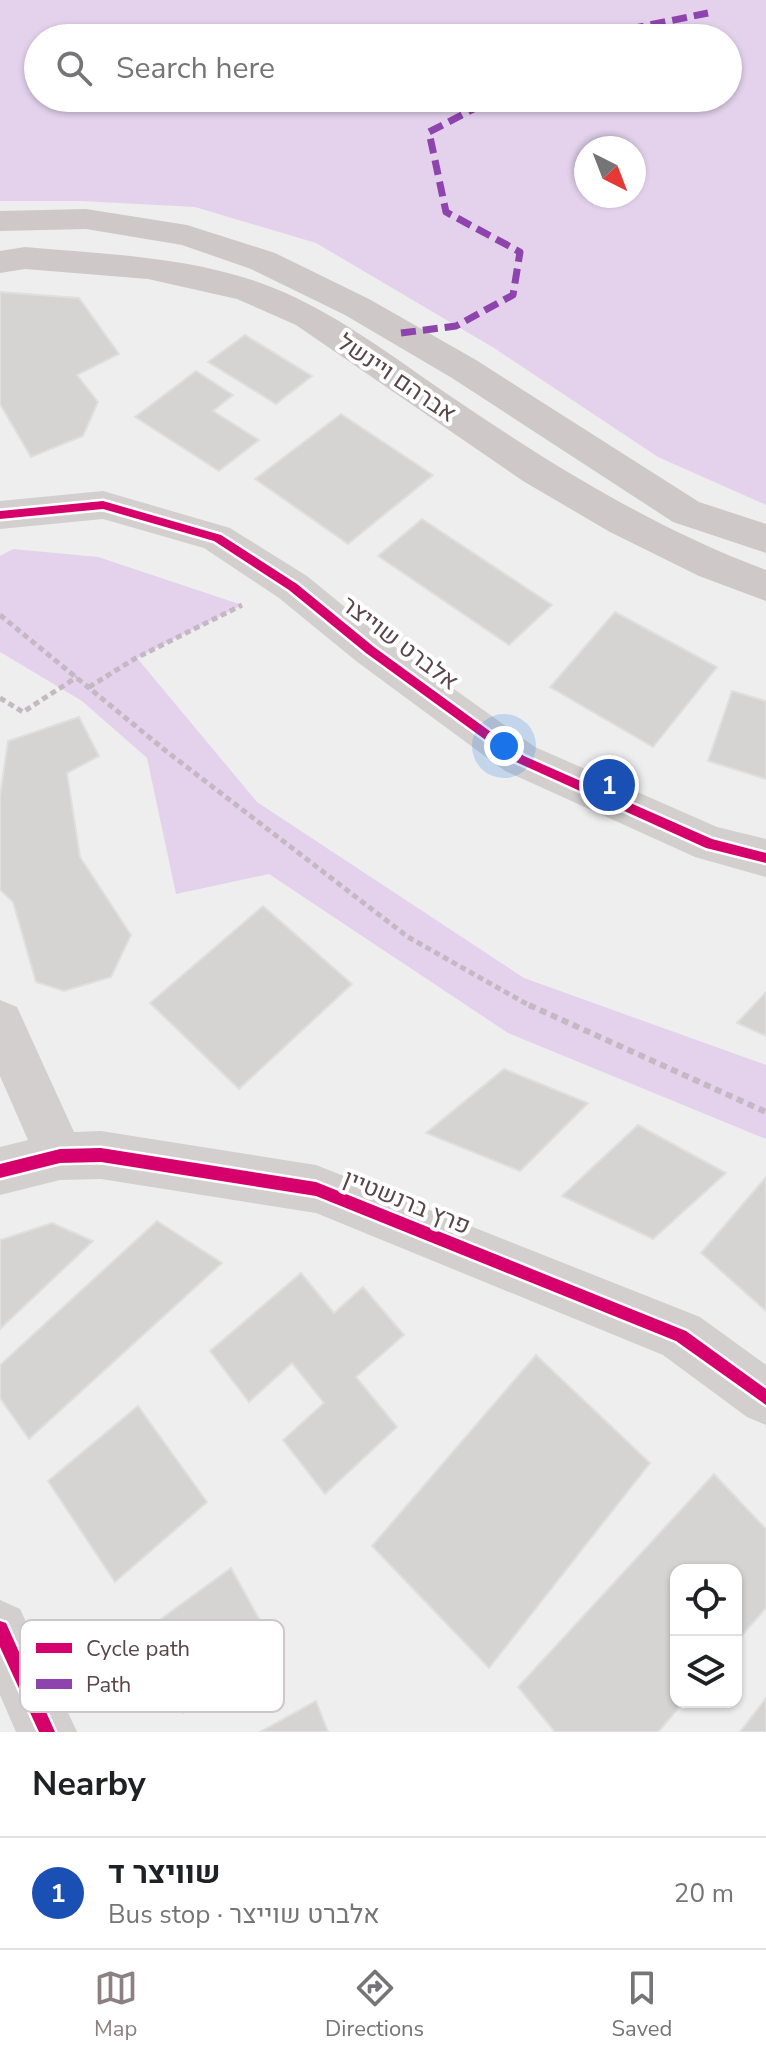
<!DOCTYPE html>
<html lang="en">
<head>
<meta charset="utf-8">
<style>
	body { margin:0; font-family:"Nunito Sans",Heebo,sans-serif; background:#f6f6f6; color:#202124 }
	.controls { position:absolute; right:24px; bottom:24px; display:grid; overflow:hidden; border-radius:16px; box-shadow:0 2px 6px #0004 }
	.controls button { width:72px; height:72px; display:grid; place-items:center; padding:0; border:0; border-bottom:2px solid #e0e0e0; background:#fff; color:#202124; font:40px sans-serif }
	.compass { position:absolute; left:574px; top:136px; width:72px; height:72px; border-radius:50%; background:#fff; box-shadow:0 2px 6px #0004; rotate:138deg }
	.you { position:absolute; left:504px; top:746px; width:28px; height:28px; margin:-20px; border:6px solid #fff; border-radius:50%; background:#1a73e8; box-shadow:0 0 0 12px #1a73e833 }
	.badge { display:grid; place-items:center; width:52px; height:52px; border-radius:50%; background:#8d8083; color:#fff; font-size:26px; font-weight:700 }
	.pin { position:absolute; translate:-50% -50%; border:4px solid #fff; box-shadow:0 2px 8px #0006 }
	.list { margin:0; padding:0; list-style:none }
	h2 { display:flex; justify-content:space-between; align-items:center; height:104px; margin:0; padding:0 32px; font-size:34px }
	h2 small { font-size:26px; font-weight:400; color:#757577 }
	.list li { display:grid; grid-template-columns:52px 1fr auto; gap:24px; align-items:center; box-sizing:border-box; height:112px; padding:0 32px; border-top:2px solid #e0e0e0 }
	.list b { display:block; font-size:30px; white-space:nowrap }
	.list p { margin:0; font-size:26px; white-space:nowrap; color:#757577 }
	.list em { font-size:26px; font-style:normal; color:#757577 }
	.icon { flex:none; width:44px; height:44px; fill:none; stroke:currentColor; stroke-width:2; stroke-linecap:round; stroke-linejoin:round }
	.map { position:relative; flex:none; width:766px; height:1732px; overflow:hidden }
	.search { position:absolute; background:#fff; box-shadow:0 2px 6px #0004; left:24px; right:24px; top:24px; height:88px; display:flex; align-items:center; gap:20px; box-sizing:border-box; padding:0 28px; border-radius:44px; color:#757577; font-size:30px }
	.sheet { height:216px; background:#fff }
	nav { display:flex; justify-content:space-around; align-items:center; box-sizing:border-box; height:112px; border-top:2px solid #e0e0e0; background:#fff; font-size:22px; color:#757577 }
	nav a { display:grid; justify-items:center; gap:4px }
	nav .on { color:#8d8083 }
	.map>svg:first-child { display:block }
	.green { fill:#e4d2ed; fill-rule:evenodd }
	.building { fill:#d6d4d3; stroke:#e0dfdf; stroke-width:2 }
	.lines { fill:none; stroke-linecap:round; stroke-linejoin:round }
	.path-far1 { stroke:#c4b8c3; stroke-width:5; stroke-dasharray:6 4; stroke-linecap:butt }
	.path { stroke:#c4b8c3; stroke-width:6; stroke-dasharray:7 5; stroke-linecap:butt }
	.minor { fill:#d3cfcf; fill-rule:evenodd }
	.major { fill:#cec8c9; fill-rule:evenodd }
	.quiet { stroke:#8e44ad; stroke-width:7; stroke-dasharray:15 7; stroke-linecap:butt }
	.cycleway-casing { stroke:#fff; stroke-width:5 }
	.cycleway { fill:#d6006c; fill-rule:evenodd }
	.labels { text-anchor:middle; stroke-width:8; stroke-linejoin:round; paint-order:stroke }
	.street-label { font-size:24px; fill:#5a454a; stroke:#fff }
	.key { fill:#fff; stroke:#cec7c9; stroke-width:2 }
	.key-label { font-size:22px; fill:#5a454a }
</style>
</head>
<body>
<div class="map">
<svg width="766" height="1732" viewBox="0 0 766 1732">
	<rect width="100%" height="100%" fill="#edeeed"/>
	<g class="green">
		<path d="M0,0H766V505L658,457L494,348L316,243L195,207L81,201H0ZM38,38H728V98H38ZM586,148H634V196H586Z"/>
		<polygon points="13,549 98,557 242,605 137,658 257,802 524,978 766,1065 766,1139 508,1033 269,874 176,894 147,758 82,701 0,652 0,556"/>
	</g>
	<g class="building">
		<polygon points="0,292 79,298 119,354 77,375 98,402 83,436 31,457 0,404"/>
		<polygon points="245,335 312,376 276,404 208,362"/>
		<polygon points="196,371 233,395 213,411 259,440 219,471 135,417"/>
		<polygon points="341,414 433,475 348,544 255,479"/>
		<polygon points="422,519 552,605 509,645 378,556"/>
		<polygon points="615,612 717,667 653,747 550,687"/>
		<polygon points="732,691 766,701 766,779 708,761"/>
		<polygon points="79,717 99,756 67,773 80,857 131,935 111,977 64,991 36,982 13,902 0,890 0,796 8,741"/>
		<polygon points="263,906 352,984 239,1089 150,1003"/>
		<polygon points="766,992 766,1036 737,1023"/>
		<polygon points="504,1069 588,1103 520,1171 426,1133"/>
		<polygon points="638,1125 726,1173 653,1239 562,1196"/>
		<polygon points="766,1177 766,1311 701,1253"/>
		<polygon points="157,1221 222,1263 29,1439 0,1398 0,1365"/>
		<polygon points="52,1223 93,1241 0,1329 0,1240"/>
		<polygon points="301,1273 334,1313 363,1287 404,1335 356,1377 397,1427 325,1494 283,1440 324,1403 292,1363 249,1402 210,1351"/>
		<polygon points="536,1355 650,1463 489,1668 372,1546"/>
		<polygon points="138,1406 207,1502 115,1582 48,1481"/>
		<polygon points="714,1474 766,1529 766,1608 736,1642 736,1570 676,1570 676,1702 684,1702 658,1732 555,1732 518,1687"/>
		<polygon points="231,1568 274,1646 183,1713 143,1632"/>
		<polygon points="766,1698 766,1732 740,1732"/>
		<polygon points="316,1701 328,1732 260,1732"/>
	</g>
	<g class="lines">
		<g class="path-far1">
			<polyline points="0,615 166,751 408,937 532,1007"/>
			<polyline points="89,687 136,658 242,605"/>
			<polyline points="0,698 23,712 77,677"/>
		</g>
		<polyline class="path" points="529,1005 766,1112"/>
		<g class="minor">
			<polygon points="103,491 230,528 307,576 384,639 535,747 717,827 766,839 766,877 695,857 505,771 356,661 279,598 204,548 103,519 0,529 0,501"/>
			<polygon points="0,1000 17,1007 74,1132 101,1131 316,1165 700,1317 766,1365 766,1425 747,1417 663,1355 316,1213 101,1179 60,1180 0,1195 0,1147 28,1140 0,1076"/>
			<polygon points="0,1600 20,1609 77,1732 16,1732 0,1695"/>
		</g>
		<g class="major">
			<polygon points="86,209 187,225 275,253 369,299 476,360 699,502 766,524 766,553 673,522 452,378 345,315 251,269 182,245 86,229 0,231 0,211"/>
			<path d="M25,247C102,254 183,256 258,282C332,308 395,359 459,402C557,468 656,529 766,570V601L699,576L610,532L523,481L296,325L237,299L148,279L25,269L0,273V251Z"/>
		</g>
		<g class="quiet">
			<polyline points="586,38 708,13"/>
			<polyline points="401,333 456,326 513,295 520,252 446,212 429,132 495,98"/>
		</g>
		<g class="cycleway-casing">
			<g id="cycleway">
				<polygon points="103,501 221,535 297,584 374,647 524,756 712,839 766,853 766,863 706,848 516,762 366,653 289,590 214,541 103,509 0,519 0,511"/>
				<polygon points="101,1148 316,1182 686,1331 766,1389 766,1405 676,1341 316,1196 101,1162 60,1163 0,1178 0,1164 60,1149"/>
				<polygon points="0,1621 6,1623 55,1732 39,1732 0,1647"/>
			</g>
		</g>
		<use href="#cycleway" class="cycleway"/>
	</g>
	<g class="labels">
		<g class="street-label">
			<text transform="translate(397 378) rotate(34)" y="8">אברהם ויינשל</text>
			<text transform="translate(400 643) rotate(37)" y="8">אלברט שוייצר</text>
			<text transform="translate(407 1202) rotate(22)" y="8">פרץ ברנשטיין</text>
		</g>
	</g>
	<rect x="20" y="1620" width="264" height="92" rx="12" class="key"/>
	<rect x="36" y="1643" width="36" height="10" fill="#d6006c"/>
	<rect x="36" y="1679" width="36" height="10" fill="#8e44ad"/>
	<g class="key-label">
		<text x="86" y="1656">Cycle path</text>
		<text x="86" y="1692">Path</text>
	</g>
</svg>
<div class="controls">
<button><svg class="icon" aria-label="locate" viewBox="0 0 24 24"><circle cx="12" cy="12" r="6"/><path d="M12 2v4M12 18v4M2 12h4M18 12h4"/></svg></button>
<button><svg class="icon" aria-label="layers" viewBox="0 0 24 24"><path d="M12 4l9 5-9 5-9-5zM3 14l9 5 9-5"/></svg></button>
</div>
<svg class="compass" viewBox="-18 -18 36 36"><path d="M0-13l5 13h-10z" fill="#e53935"/><path d="M0 13l5-13h-10z" fill="#757577"/></svg>
<div class="you"></div>
<div class="pin badge" style="left:609px;top:785px;background:#1a4fb4">1</div>
<div class="search"><svg class="icon" aria-label="search" viewBox="0 0 24 24"><circle cx="10" cy="10" r="6"/><path d="M15 15l6 6"/></svg>Search here</div>
</div>
<section class="sheet">
<h2>Nearby<small></small></h2>
<ul class="list">
<li><span class="badge" style="background:#1a4fb4">1</span><div><b>שוויצר ד</b><p>Bus stop · אלברט שוייצר</p></div><em>20 m</em></li>
</ul>
</section>
<nav>
<a class="on"><svg class="icon" aria-label="map" viewBox="0 0 24 24"><path d="M3 6l6-2 6 2 6-2v14l-6 2-6-2-6 2zM9 4v14M15 6v14"/></svg>Map</a>
<a><svg class="icon" aria-label="directions" viewBox="0 0 24 24"><path d="M12 3l9 9-9 9-9-9zM9 14v-3h6M13 9l2 2-2 2"/></svg>Directions</a>
<a><svg class="icon" aria-label="saved" viewBox="0 0 24 24"><path d="M7 4h10v16l-5-4-5 4z"/></svg>Saved</a>
</nav>
</body>
</html>
